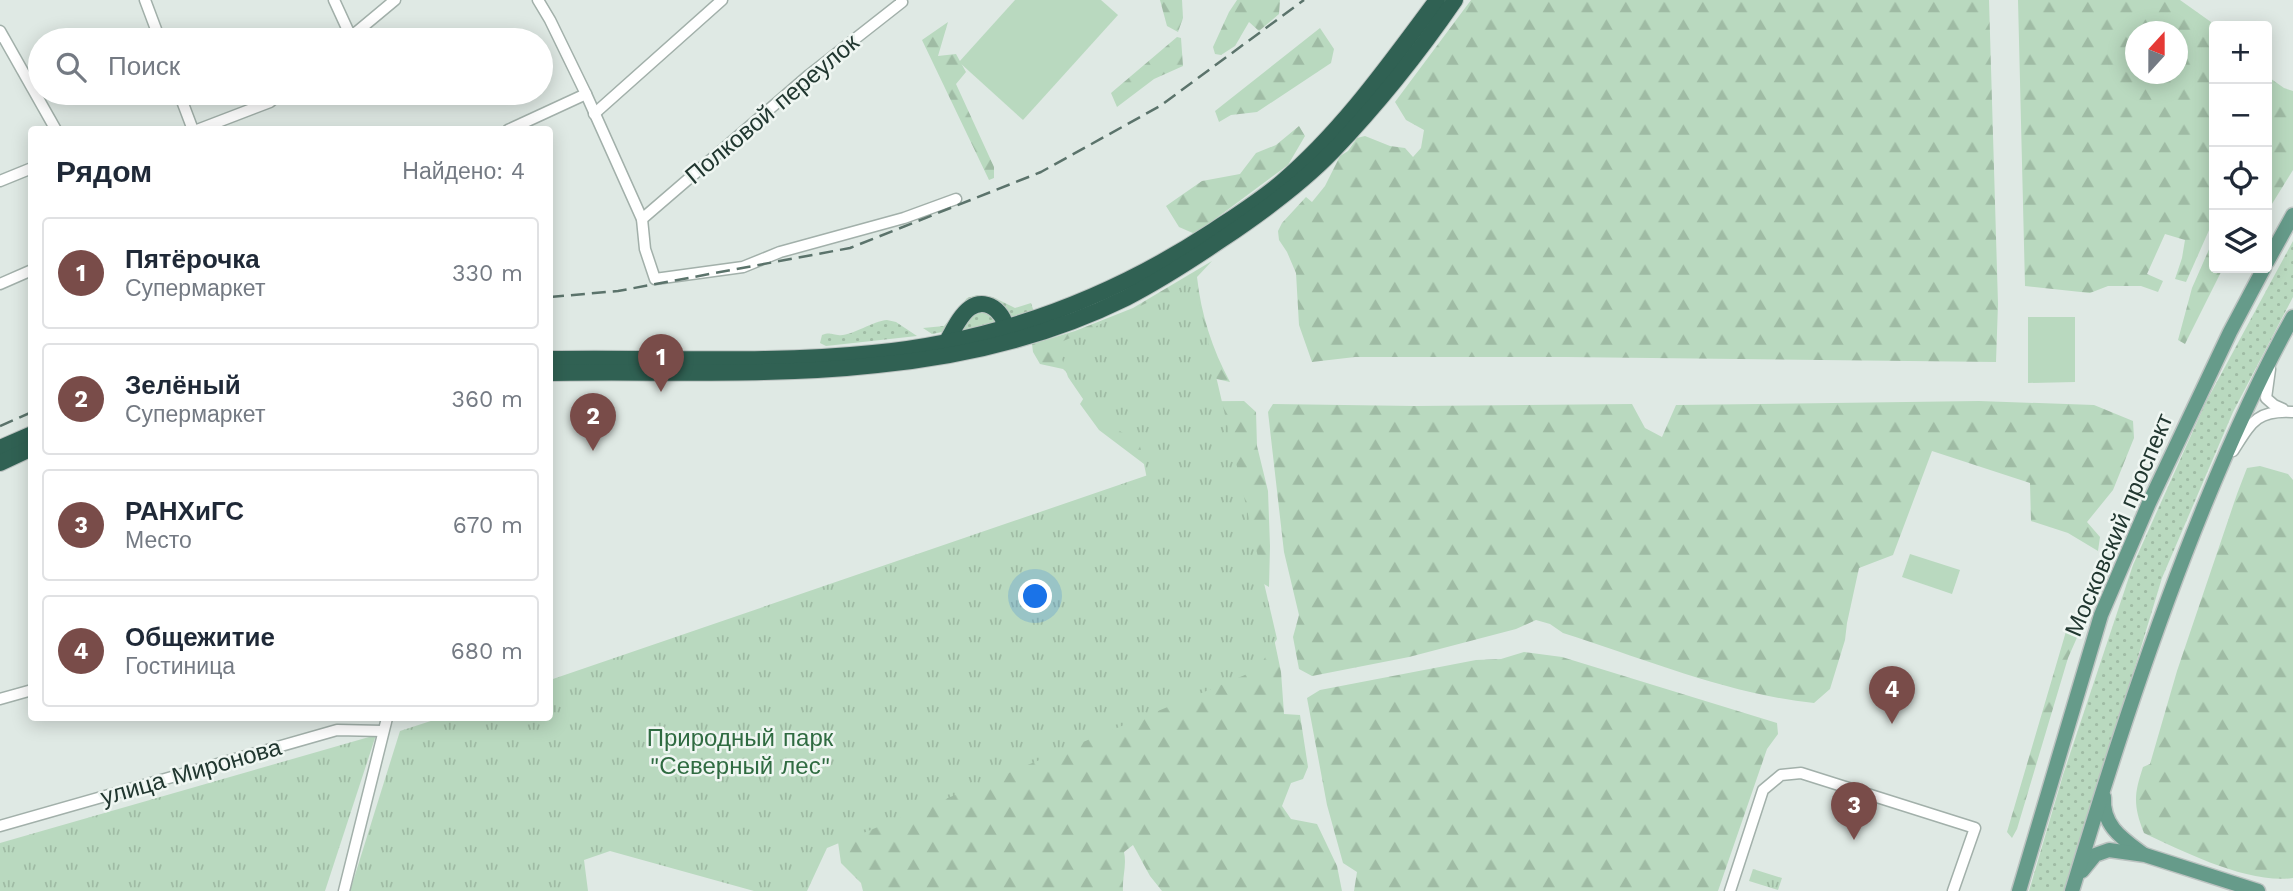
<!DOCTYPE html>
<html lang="ru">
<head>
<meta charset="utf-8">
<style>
	body { margin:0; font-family:"Work Sans",sans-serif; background:#f6f6f7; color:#1f2937 }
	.controls { position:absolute; right:21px; top:21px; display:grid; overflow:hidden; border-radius:7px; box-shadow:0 4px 18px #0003 }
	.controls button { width:63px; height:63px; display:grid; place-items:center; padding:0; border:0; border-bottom:2px solid #e0e1e3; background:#fff; color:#1f2937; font:35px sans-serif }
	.compass { position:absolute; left:2125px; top:21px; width:63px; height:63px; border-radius:50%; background:#fff; box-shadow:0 4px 18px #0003; rotate:21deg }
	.you { position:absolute; left:1036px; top:597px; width:24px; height:24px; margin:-18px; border:5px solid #fff; border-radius:50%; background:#1a73e8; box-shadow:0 0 0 10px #1a73e833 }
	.badge { display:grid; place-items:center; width:46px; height:46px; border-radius:50%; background:#794c49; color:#fff; font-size:23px; font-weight:700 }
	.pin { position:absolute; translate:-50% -58px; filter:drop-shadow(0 2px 4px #0008) }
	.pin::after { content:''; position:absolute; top:37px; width:24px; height:21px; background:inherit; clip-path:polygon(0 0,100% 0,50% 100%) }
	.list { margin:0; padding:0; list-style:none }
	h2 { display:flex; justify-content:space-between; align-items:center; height:91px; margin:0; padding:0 28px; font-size:30px }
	h2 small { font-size:23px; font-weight:400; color:#747a83 }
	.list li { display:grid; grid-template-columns:46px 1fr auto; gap:21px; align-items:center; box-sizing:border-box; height:112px; margin:0 14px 14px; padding:0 14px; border:2px solid #e0e1e3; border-radius:7px }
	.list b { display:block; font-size:26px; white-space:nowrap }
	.list p { margin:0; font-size:23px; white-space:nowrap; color:#747a83 }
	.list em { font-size:23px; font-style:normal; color:#747a83 }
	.icon { flex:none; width:38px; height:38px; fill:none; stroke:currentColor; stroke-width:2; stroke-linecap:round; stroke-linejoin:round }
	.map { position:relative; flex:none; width:2293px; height:891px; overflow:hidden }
	.search { position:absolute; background:#fff; box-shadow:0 4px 18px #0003; left:28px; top:28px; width:525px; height:77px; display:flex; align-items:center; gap:18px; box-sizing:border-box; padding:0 24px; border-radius:38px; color:#747a83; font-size:26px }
	.panel { position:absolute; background:#fff; box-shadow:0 4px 18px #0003; left:28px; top:126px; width:525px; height:595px; border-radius:7px }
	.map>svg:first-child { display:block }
	.grass { fill:url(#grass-dots) }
	.forest { fill:url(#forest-firs); fill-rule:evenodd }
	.park { fill:url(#park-tufts) }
	.garden { fill:#b9d9bf }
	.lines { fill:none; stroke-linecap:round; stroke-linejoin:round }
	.minor-casing { stroke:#a2b0aa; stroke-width:13 }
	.major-casing { stroke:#bcc3c1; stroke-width:17 }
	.highway-casing { stroke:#bcc3c1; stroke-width:18 }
	.minor { stroke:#fff; stroke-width:10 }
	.major { stroke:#669b8a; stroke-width:14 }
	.highway { stroke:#306153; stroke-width:16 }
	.rail { stroke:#5b736b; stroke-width:2.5; stroke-dasharray:14 7; stroke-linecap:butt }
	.labels { text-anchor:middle; stroke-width:5; stroke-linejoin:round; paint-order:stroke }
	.street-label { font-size:24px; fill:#213730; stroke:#eff6f2 }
	.park-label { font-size:24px; fill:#2f6b41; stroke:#eff6f2 }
</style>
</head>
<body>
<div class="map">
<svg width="2293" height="891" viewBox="0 0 2293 891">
	<defs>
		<pattern id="grass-dots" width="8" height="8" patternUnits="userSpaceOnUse" patternTransform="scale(1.75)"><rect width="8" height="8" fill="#b9d9bf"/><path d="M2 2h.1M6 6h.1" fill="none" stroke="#9fbba4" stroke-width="1.8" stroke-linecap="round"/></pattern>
		<pattern id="forest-firs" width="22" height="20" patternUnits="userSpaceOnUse" patternTransform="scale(1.75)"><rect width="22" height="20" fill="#b9d9bf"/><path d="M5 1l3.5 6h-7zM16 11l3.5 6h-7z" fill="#9fbba4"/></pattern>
		<pattern id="park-tufts" width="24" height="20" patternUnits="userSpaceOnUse" patternTransform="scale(1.75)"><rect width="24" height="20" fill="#b9d9bf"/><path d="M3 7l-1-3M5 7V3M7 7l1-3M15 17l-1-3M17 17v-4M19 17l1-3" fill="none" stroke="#9fbba4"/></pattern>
	</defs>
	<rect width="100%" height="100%" fill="#dfe9e4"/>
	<g class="grass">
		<polygon points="2293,241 2293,297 2233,412 2162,578 2067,891 2029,891 2063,775 2133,565 2206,402"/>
		<polygon points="977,295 993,297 1015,308 1031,303 1034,312 1009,320 989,300 947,331 932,334 923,328 944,326 967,298"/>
		<polygon points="986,309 1000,323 957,334 968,318"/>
		<path d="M887,320L896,322L917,336L826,346L820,343L822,335C830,332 830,334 838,335C851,337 872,321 887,320Z"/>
	</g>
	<g class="forest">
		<polygon points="1160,0 1182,0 1183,18 1178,32 1167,26"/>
		<polygon points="1237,0 1280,0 1279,14 1259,31 1249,22 1235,46 1221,55 1215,54 1213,47 1229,12"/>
		<polygon points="1471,0 1989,0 1998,304 1996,362 1566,357 1355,357 1312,362 1299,325 1296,273 1287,252 1279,240 1278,231 1282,223 1306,197 1312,202 1325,186 1340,156 1348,151 1357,138 1365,136 1390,146 1405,148 1413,157 1421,148 1424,130 1406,120 1395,102"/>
		<path d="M2018,0H2180L2211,22L2209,36L2214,39V219L2186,282L2175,279L2182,258L2185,240L2165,234L2147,274L2163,281L2158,292L2141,286H2108L2090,293L2025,286ZM2136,32H2178V74H2136Z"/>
		<polygon points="948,22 938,56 956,54 966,72 956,84 994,167 994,178 989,180 922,40"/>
		<polygon points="1320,28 1334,49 1331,63 1257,112 1231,115 1219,122 1215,111"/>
		<polygon points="1177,37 1181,38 1183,66 1154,79 1117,107 1111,93"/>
		<polygon points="2267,76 2284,88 2293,91 2293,170 2267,212"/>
		<polygon points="1299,126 1305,136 1288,165 1195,234 1179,227 1166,206 1202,181 1240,174 1256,153 1276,145"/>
		<polygon points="2214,238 2214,268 2223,268 2185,344 2178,340 2192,288"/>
		<path d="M1212,261L1197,277C1201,314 1212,349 1230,382L1203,376L1079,384L1063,369L1040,364L1033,352L1032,344L1075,331L1133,308Z"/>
		<polygon points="1085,396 1105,402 1244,401 1256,412 1257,446 1268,491 1270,546 1269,587 1235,567 1150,494 1144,464 1099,430 1080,404"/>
		<path d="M1979,401L2094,405L2133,421L2134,438L2113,490L2087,522L2100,537L2098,551L2068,533L2031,521L2030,483L1932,451L1893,555L1859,568L1847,623L1845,640L1830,689L1814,703C1728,694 1645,659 1563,633L1550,624L1536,620L1516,629L1409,657L1312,676L1299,669L1293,637L1299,615L1284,552L1268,412L1273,404L1415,406L1632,404L1645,428L1662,437L1676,405Z"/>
		<path d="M2260,466L2288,474L2293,480V878C2248,884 2184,852 2144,833C2133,805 2134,794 2143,767L2150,764L2177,671L2237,494L2247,468Z"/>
		<polygon points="2073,627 2079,633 2068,658 2017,829 2012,838 2007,832 2067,628"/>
		<path d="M1272,629L1281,672L1284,714L1300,715L1308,767L1303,779L1291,783L1282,806L1291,819L1317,824L1337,866L1342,891H1162L1150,876L1133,845L1124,852C1127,866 1122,877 1123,891H863L861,883L841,863L838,842Z"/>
		<polygon points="1524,652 1562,657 1777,723 1778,734 1767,749 1718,891 1354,891 1357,872 1343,863 1327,805 1307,698 1320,690 1476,660 1501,659"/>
	</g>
	<g class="park">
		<polygon points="1193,277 1277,639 1257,670 827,848 807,891 754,891 610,851 584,860 588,891 350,891 400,731 440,718 550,718 550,680 1148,475 1139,443 1094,415 1068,377 1057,344 1184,286"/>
		<polygon points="376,735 325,891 0,891 0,843"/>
		<polygon points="1753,869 1782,878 1778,890 1749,881"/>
	</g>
	<g class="garden">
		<polygon points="1015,0 1101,0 1118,15 1023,120 959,62"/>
		<polygon points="2028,317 2075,317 2075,382 2028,383"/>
		<polygon points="1910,554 1960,570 1952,594 1902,577"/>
	</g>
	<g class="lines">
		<g class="minor-casing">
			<g id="minor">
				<polyline points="145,0 160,40"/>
				<polyline points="334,0 351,37"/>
				<polyline points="538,0 550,20 586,94 642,219 645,249 655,279 743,267 780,252 904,218 956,199"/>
				<polyline points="0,31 56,130"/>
				<polyline points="347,40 395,0"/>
				<polyline points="179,93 193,130"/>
				<polyline points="594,114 722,0"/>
				<polyline points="197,130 270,102 281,93"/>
				<polyline points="508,130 586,94"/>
				<polyline points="0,181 32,168"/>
				<polyline points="642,219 809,75 902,2 901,0"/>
				<polyline points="0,284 32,270"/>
				<polyline points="2270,369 2266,398 2274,405 2283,409"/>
				<path d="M2233,451C2251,423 2256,410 2292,412"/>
				<polyline points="0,699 32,690"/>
				<polyline points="0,826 337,730 383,731"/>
				<polyline points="344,891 387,718"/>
				<polyline points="1730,891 1763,790 1781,775 1801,773 1975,828 1953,891"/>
			</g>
		</g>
		<g class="major-casing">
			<g id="major">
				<polyline points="2267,262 2293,215"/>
				<path d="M2104,797C2102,826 2123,839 2143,854"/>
				<polyline points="2082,871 2095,855 2109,850 2145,855 2258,891"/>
				<polyline points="2019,891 2101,615 2149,503 2230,332 2264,268"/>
				<path d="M2072,891C2111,762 2152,634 2203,509C2230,443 2258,379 2293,317"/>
			</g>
		</g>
		<g class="highway-casing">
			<g id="highway">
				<path d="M947,341C953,331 960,315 970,308C989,295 1009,317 1006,336"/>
				<path d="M550,359C657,357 766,364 873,353C997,341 1109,299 1213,231C1237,215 1261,200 1282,182C1343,130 1390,63 1437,0"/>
				<path d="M550,373C659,371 768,377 877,365C962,357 1049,336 1126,298C1159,281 1190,261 1221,240C1260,214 1299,186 1332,152C1378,104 1418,54 1455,0"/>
				<polyline points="0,448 32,434"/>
				<polyline points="0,463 32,448"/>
			</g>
		</g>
		<use href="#minor" class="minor"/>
		<use href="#major" class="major"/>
		<use href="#highway" class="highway"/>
		<g class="rail">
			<polyline points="550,297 618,291 850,248 1041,172 1160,106 1304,0"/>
			<polyline points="0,426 32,412"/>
		</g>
	</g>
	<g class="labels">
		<g class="street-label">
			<text transform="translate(772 109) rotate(-40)" y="8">Полковой переулок</text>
			<text transform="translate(2119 525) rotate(-67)" y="8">Московский проспект</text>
			<text transform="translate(191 772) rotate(-16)" y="8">улица Миронова</text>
		</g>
		<g class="park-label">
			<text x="740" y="746">Природный парк<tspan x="740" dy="28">"Северный лес"</tspan></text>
		</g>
	</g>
</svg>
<div class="controls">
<button>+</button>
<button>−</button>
<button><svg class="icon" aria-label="locate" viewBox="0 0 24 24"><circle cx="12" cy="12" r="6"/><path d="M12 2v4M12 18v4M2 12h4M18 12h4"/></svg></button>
<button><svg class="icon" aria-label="layers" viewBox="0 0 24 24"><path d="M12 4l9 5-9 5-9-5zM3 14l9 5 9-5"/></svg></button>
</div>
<svg class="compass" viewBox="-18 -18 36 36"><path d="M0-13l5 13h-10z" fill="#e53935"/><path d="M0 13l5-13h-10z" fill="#747a83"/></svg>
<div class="you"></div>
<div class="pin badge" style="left:661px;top:392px">1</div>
<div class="pin badge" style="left:593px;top:451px">2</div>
<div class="pin badge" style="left:1854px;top:840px">3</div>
<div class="pin badge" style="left:1892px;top:724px">4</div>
<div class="search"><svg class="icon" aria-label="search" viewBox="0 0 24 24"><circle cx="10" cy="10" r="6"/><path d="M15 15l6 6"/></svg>Поиск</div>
<section class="panel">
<h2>Рядом<small>Найдено: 4</small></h2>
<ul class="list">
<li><span class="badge">1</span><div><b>Пятёрочка</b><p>Супермаркет</p></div><em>330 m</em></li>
<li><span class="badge">2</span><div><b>Зелёный</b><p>Супермаркет</p></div><em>360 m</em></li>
<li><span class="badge">3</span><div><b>РАНХиГС</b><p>Место</p></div><em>670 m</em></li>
<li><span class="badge">4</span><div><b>Общежитие</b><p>Гостиница</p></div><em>680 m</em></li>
</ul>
</section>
</div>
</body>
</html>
